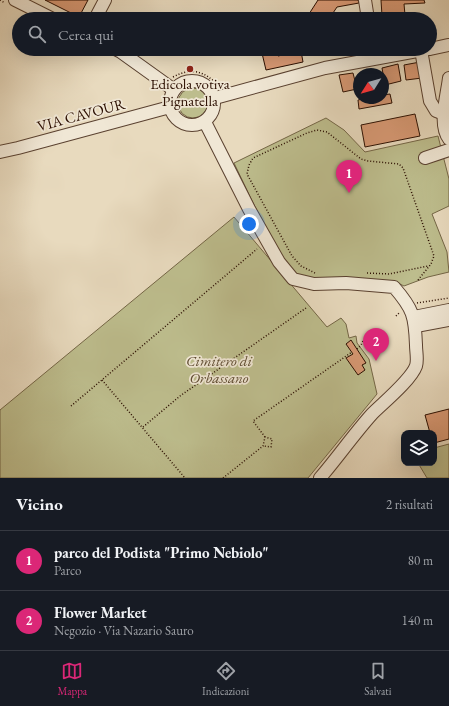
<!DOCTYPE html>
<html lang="it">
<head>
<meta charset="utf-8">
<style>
	body { margin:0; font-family:"EB Garamond",serif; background:#20242c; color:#f1f3f6 }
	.controls { position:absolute; right:12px; bottom:12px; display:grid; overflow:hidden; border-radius:8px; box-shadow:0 4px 16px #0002 }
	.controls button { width:36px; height:36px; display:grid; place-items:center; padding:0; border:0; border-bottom:1px solid #363941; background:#171b24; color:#f1f3f6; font:20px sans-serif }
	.compass { position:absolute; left:353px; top:68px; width:36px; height:36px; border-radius:50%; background:#171b24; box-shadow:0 4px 16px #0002; rotate:233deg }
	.you { position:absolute; left:249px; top:224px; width:14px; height:14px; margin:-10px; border:3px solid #fff; border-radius:50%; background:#1a73e8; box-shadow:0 0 0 6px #1a73e833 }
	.badge { display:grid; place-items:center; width:26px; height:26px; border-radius:50%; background:#db2777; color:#fff; font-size:13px; font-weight:700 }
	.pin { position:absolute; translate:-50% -33px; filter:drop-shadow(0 1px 2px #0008) }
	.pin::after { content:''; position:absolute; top:21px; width:14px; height:12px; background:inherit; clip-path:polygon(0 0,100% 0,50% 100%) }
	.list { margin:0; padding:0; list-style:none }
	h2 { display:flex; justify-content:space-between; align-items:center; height:52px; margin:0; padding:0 16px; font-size:17px }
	h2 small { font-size:13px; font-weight:400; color:#9ea1a6 }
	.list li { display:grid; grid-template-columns:26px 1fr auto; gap:12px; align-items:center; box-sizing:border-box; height:60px; padding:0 16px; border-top:1px solid #363941 }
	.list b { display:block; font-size:15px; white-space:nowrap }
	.list p { margin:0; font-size:13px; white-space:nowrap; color:#9ea1a6 }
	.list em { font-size:13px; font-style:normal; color:#9ea1a6 }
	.icon { flex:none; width:22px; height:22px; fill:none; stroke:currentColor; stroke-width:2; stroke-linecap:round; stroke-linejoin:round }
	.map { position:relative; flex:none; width:449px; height:478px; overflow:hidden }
	.search { position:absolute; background:#171b24; box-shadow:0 4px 16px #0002; left:12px; right:12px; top:12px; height:44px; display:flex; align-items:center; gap:10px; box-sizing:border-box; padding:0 14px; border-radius:22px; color:#9ea1a6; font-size:15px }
	.sheet { height:172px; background:#171b24 }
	nav { display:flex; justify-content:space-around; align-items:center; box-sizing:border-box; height:56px; border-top:1px solid #363941; background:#171b24; font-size:11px; color:#9ea1a6 }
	nav a { display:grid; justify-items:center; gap:2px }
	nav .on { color:#db2777 }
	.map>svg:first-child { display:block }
	.green { fill:#bdbd8d; stroke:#746646 }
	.building { fill:#d89974; stroke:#2b0e00 }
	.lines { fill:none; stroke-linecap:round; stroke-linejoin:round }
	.minor-casing { stroke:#5a4130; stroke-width:14 }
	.path { stroke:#2b0e00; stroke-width:1.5; stroke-dasharray:1 2; stroke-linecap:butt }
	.minor { stroke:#f0e7d5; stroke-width:12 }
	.poi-dot { fill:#8f2418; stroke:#f0e7d5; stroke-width:1.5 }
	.labels { text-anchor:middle; stroke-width:3.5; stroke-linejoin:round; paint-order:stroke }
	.poi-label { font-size:15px; fill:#2b0e00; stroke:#f0e7d5 }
	.street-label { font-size:15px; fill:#2b0e00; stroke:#f0e7d5 }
	.park-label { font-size:15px; font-style:italic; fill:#5e4b31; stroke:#f0e7d5 }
</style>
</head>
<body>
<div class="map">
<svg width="449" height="478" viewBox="0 0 449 478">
	<rect width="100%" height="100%" fill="#e8dabe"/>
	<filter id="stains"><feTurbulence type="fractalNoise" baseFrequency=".005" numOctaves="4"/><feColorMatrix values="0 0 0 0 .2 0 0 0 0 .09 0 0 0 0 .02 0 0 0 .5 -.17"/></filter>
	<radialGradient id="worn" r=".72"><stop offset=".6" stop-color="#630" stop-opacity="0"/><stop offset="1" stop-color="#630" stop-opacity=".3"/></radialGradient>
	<g class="green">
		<circle cx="193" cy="103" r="15"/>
		<polygon points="326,118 344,130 365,152 438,136 449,179 449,206 432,214 447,252 449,272 428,277 404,286 396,282 312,279 296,275 285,261 255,207 234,163"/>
		<polygon points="234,217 327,327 341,318 346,324 349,338 356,336 357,343 369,359 377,394 308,478 0,478 0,410"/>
		<polygon points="449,444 449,478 427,478 418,463 434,463 434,448"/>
	</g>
	<g class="building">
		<polygon points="45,0 88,0 79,17"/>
		<polygon points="318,0 358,0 359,3 337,7 329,19 316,19 309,14"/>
		<polygon points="381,0 424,0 425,3 404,4 405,15 382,16"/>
		<polygon points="261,49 277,49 278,56 301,51 303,62 266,70"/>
		<polygon points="420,62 422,78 406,80 404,65"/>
		<polygon points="398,64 401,81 385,85 382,68"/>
		<polygon points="353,73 357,89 343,92 339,75"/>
		<polygon points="390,94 392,103 359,109 358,100 367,98 383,98 383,95"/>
		<polygon points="415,114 420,136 365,147 361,125"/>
		<polygon points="351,340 366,363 362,365 365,370 358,375 346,358 353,354 346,344"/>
		<polygon points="449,409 449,439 434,443 434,433 430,433 425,415"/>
	</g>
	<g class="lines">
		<g class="minor-casing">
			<g id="minor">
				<polyline points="15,0 53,19"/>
				<polyline points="365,0 368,19"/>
				<polyline points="95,19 105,0"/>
				<polyline points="115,49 121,52 174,90"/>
				<polyline points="430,49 448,45"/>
				<polyline points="421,50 430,101 436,111 444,114"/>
				<path d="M449,78C447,95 438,125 449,139"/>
				<circle cx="192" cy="103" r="22"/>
				<polyline points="215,98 325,68 428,49"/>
				<path d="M205,122L249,209L279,262L293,279L314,284L346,283L394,287C413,309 415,316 416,345C416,352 418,360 416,366C411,380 383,403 372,414C354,434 338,457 320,478"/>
				<polyline points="0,152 18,148 170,107"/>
				<polyline points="425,158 449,150"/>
				<polyline points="414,317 449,310"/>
				<polyline points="416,326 449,320"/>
			</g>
		</g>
		<g class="path">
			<polyline points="0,0 5,3"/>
			<polyline points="100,49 106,52"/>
			<path d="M173,77C192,67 204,71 219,86"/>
			<polyline points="315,273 301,266 292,256 247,174 249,165 253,158 307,133 317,130 327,132 361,159 368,161 399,164 403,168 434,256 431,264 418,280"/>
			<polyline points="367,273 389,274 428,266"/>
			<polyline points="417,303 449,298"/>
			<polyline points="396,316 400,312"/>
			<polyline points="357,349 361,345 363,341"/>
			<polyline points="102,380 185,478"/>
			<polyline points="71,406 257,249"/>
			<polyline points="143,427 180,396 306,308"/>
			<polyline points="265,437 253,421 352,352"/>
			<polyline points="223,478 263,446 265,437 272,439 271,447 263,446"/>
		</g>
		<use href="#minor" class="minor"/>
	</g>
	<circle class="poi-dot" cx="190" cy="69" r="4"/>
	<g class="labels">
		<g class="poi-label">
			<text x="190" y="89">Edicola votiva<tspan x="190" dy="17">Pignatella</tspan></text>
		</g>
		<g class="street-label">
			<text transform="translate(81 115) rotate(-15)" y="5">VIA CAVOUR</text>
		</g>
		<g class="park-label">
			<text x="219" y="366">Cimitero di<tspan x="219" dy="17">Orbassano</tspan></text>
		</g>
	</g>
	<rect width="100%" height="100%" filter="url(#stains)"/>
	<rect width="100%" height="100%" fill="url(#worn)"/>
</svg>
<div class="controls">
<button><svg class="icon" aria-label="layers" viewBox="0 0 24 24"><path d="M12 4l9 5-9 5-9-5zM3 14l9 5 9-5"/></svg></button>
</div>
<svg class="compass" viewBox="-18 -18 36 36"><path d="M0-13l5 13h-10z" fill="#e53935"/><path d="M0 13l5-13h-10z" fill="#9ea1a6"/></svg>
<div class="you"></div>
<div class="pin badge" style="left:349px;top:193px">1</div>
<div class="pin badge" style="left:376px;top:361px">2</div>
<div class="search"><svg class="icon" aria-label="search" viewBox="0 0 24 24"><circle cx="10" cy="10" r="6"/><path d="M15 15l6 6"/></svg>Cerca qui</div>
</div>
<section class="sheet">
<h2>Vicino<small>2 risultati</small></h2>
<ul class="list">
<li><span class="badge">1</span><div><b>parco del Podista &quot;Primo Nebiolo&quot;</b><p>Parco</p></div><em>80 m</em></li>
<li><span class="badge">2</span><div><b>Flower Market</b><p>Negozio · Via Nazario Sauro</p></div><em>140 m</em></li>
</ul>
</section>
<nav>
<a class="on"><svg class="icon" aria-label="map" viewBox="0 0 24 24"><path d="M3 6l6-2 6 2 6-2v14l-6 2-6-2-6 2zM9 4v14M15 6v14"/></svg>Mappa</a>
<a><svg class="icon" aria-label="directions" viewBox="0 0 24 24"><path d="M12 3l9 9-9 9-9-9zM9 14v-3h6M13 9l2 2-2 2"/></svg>Indicazioni</a>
<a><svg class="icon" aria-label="saved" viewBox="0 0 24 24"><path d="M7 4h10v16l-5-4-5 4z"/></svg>Salvati</a>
</nav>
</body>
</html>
